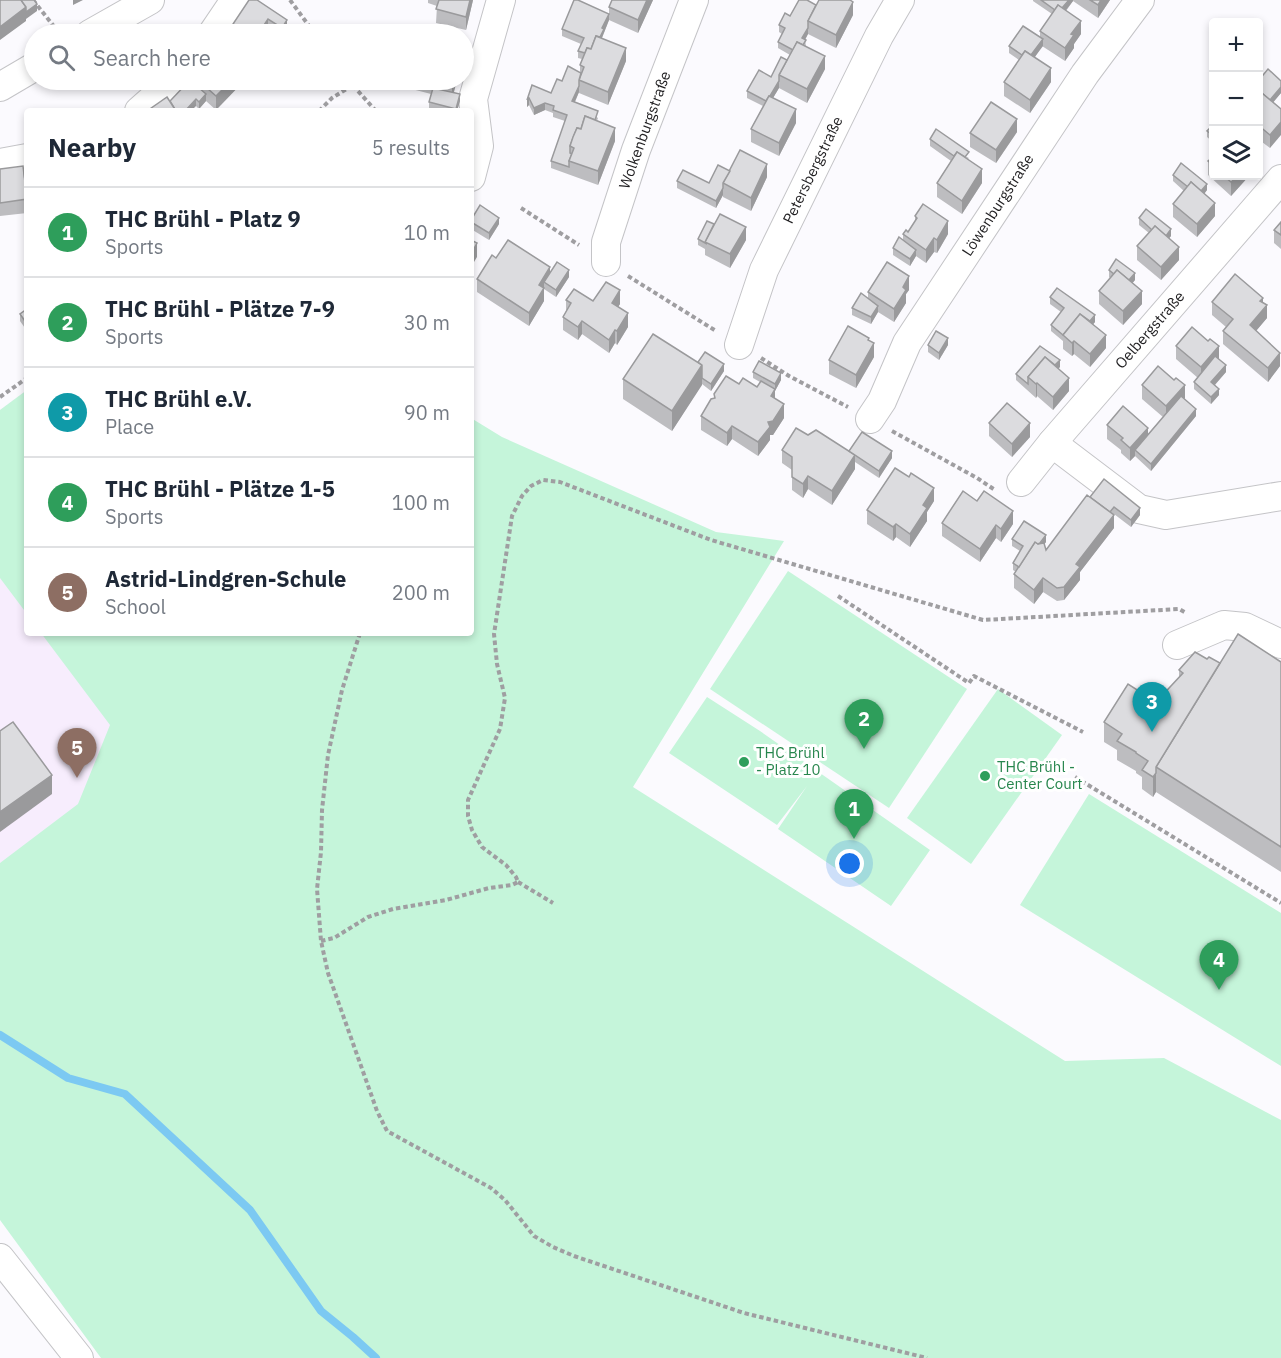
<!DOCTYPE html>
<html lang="en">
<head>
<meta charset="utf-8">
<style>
	body { margin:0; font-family:"IBM Plex Sans",sans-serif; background:#f2f2f3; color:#1f2937 }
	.controls { position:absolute; right:18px; top:18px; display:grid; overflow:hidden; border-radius:6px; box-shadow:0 3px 9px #0003 }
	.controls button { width:54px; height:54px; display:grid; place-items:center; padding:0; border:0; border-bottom:2px solid #e0e1e3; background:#fff; color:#1f2937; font:30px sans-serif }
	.you { position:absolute; left:850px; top:864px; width:21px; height:21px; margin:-15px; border:4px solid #fff; border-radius:50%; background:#1a73e8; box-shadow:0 0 0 9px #1a73e833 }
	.badge { display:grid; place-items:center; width:39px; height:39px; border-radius:50%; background:#0b8043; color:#fff; font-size:20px; font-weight:700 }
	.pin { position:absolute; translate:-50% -50px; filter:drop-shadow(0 2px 3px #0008) }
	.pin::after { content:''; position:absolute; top:32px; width:21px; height:18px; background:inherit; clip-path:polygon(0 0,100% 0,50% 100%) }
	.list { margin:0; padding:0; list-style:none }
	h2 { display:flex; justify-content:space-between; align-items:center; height:78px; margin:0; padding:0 24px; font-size:26px }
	h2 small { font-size:20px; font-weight:400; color:#747a83 }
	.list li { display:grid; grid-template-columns:39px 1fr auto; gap:18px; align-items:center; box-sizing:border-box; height:90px; padding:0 24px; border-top:2px solid #e0e1e3 }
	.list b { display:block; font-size:22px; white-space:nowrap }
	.list p { margin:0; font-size:20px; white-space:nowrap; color:#747a83 }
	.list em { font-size:20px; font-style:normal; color:#747a83 }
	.icon { flex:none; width:33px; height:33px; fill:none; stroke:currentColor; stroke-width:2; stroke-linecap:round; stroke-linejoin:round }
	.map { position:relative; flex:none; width:1281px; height:1358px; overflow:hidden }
	.search { position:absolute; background:#fff; box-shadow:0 3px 9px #0003; left:24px; top:24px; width:450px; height:66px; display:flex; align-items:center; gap:15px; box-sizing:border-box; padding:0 21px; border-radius:33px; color:#747a83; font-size:22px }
	.panel { position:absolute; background:#fff; box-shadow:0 3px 9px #0003; left:24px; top:108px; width:450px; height:528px; border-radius:6px }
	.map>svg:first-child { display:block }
	.education { fill:#f7edfd }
	.green { fill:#c5f5da }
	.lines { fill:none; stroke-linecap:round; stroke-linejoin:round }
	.stream { stroke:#7cc9f2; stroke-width:8 }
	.minor-casing { stroke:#c4c4c7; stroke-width:30 }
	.path { stroke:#9f9ea1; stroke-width:4; stroke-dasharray:4.5 3; stroke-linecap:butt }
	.minor { stroke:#fff; stroke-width:28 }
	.wall { fill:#bdbdc0 }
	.shaded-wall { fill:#9a9a9c }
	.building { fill:#dcdcdf; stroke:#9a9a9c; stroke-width:1.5 }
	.leisure-dot { fill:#2e9e5b; stroke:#fff; stroke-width:2 }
	.labels { text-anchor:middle; stroke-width:6; stroke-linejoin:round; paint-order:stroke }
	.street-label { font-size:15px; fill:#201f21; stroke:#fff }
	.leisure-label { font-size:15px; fill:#27864d; stroke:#fff; text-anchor:start }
</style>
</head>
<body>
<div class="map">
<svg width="1281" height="1358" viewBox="0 0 1281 1358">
	<rect width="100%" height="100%" fill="#fbfafe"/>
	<polygon class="education" points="27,390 27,633 184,633 0,1009 0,410"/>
	<g class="green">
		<polygon points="27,390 27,614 0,578 0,410"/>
		<polygon points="471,418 502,437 716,532 784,541 633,787 1065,1061 1164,1058 1281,1120 1281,1358 101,1358 0,1220 0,863 78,804 110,725 41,633 471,633"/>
		<polygon points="788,571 967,689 889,808 710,689"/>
		<polygon points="998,689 1062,735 971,864 907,818"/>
		<polygon points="707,697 760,731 930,850 891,906 778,829 807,786 777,825 669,753"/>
		<polygon points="1089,794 1281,913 1281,1066 1020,905"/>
	</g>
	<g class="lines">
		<polyline class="stream" points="0,1035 68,1078 125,1094 250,1210 321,1311 353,1337 376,1358"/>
		<g class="minor-casing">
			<g id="minor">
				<polyline points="90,34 150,0"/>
				<polyline points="212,34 235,0"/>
				<polyline points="0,87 34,67"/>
				<polyline points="139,111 174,80"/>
				<polyline points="0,163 27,158"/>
				<polyline points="471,177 479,146 473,99 501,0"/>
				<polyline points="606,262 606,242 636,150 694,0"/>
				<polyline points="739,345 764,270 879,36 900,0"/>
				<polyline points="870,419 882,401 907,343 1085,74 1140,0"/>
				<polyline points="1052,443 1139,509 1166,515 1281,496"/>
				<polyline points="1021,482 1052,443 1281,179"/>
				<polyline points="1177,645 1224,625 1245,627 1281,644"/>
				<polyline points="0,1258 79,1358"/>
			</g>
		</g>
		<g class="path">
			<polyline points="33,0 60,34"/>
			<polyline points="290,0 315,34"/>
			<polyline points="348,80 376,111"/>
			<polyline points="319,111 332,98 353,85"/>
			<polyline points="521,208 579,245"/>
			<polyline points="628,276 716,331"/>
			<polyline points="761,358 789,376 848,407"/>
			<polyline points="0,397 27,378"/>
			<polyline points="892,431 977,478 995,490"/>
			<polyline points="838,596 969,683 974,676 1083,732"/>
			<polyline points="360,633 342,690 328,755 322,810 321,852 317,889 321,941 328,973 377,1111 387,1131 491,1188 505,1200 534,1236 553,1247 574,1256 744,1313 927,1358"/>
			<polyline points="1075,777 1281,903"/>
			<polyline points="518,882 553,903"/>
			<polyline points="321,941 334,938 368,917 393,909 446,900 489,888 512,885 518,882 516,877 506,865 482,847 472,830 468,816 468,800 500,729 505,698 497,664 494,634 512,516 522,496 531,486 543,480 560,482 711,540 983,620 1179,609 1186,613"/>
		</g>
		<use href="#minor" class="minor"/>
	</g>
	<g class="wall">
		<polygon points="249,0 287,33 286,34 271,34 268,33 267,34 230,34 233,30 233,24"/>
		<polygon points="428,0 473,0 466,30 436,23 437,6 428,3"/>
		<polygon points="653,0 638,33 609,20 604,33 602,38 626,61 608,105 579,93 579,92 575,102 598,118 597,121 615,141 598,185 551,168 551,161 565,121 553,117 553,113 545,110 534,115 529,105 527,107 527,100 551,93 562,81 580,72 580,65 582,59 578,58 578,51 581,44 562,36 562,29 609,14 609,7"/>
		<polygon points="1033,0 1110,0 1098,18 1073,1 1066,11 1081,34 1074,44 1074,48 1065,61 1042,46 1035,57 1051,82 1030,113 1004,96 1004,82 1019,60 1009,53 1009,46 1040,38 1040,31 1052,14 1033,1"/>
		<polygon points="816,5 853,15 836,48 808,34 805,40 806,46 825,69 807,103 779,88 773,98 796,123 779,156 751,142 751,129 763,106 747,98 747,91 771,77 787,60 790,55 778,48 778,42 782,34 779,32 779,25 790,16"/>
		<polygon points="1281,67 1281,93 1273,102 1270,148 1258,139 1258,79 1281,81"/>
		<polygon points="190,80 245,80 216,110 206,101 199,109 196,106 170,101"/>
		<polygon points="405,80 457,80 453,93 460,101 457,111 438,111 429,109 429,102 431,94 404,87"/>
		<polygon points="1214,124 1214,143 1207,137 1207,131"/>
		<polygon points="1017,132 996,163 970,147 970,133"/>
		<polygon points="930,139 969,158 968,159 982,183 962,214 937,197 937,183 951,161 930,146"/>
		<polygon points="1214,156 1214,176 1249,176 1231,196 1208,175 1208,161"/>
		<polygon points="0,169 24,172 27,171 27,213 0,216"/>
		<polygon points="730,171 767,177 751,211 723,197 723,195 716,208 677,188 677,181 709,183"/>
		<polygon points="1173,175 1207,190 1204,194 1215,216 1197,237 1173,217 1173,204 1184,191 1173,181"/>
		<polygon points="915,216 948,234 937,253 934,252 926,263 916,256 910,266 893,255 893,248 903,240 903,234 908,232 915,222"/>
		<polygon points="1139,218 1171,236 1169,238 1179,260 1161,280 1137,260 1137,246 1149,233 1139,225"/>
		<polygon points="471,220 499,224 489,240 471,229"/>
		<polygon points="1281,222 1281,249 1274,243 1274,230"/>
		<polygon points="698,239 746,240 730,268 705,255 705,249 698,245"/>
		<polygon points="496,258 550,273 569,277 556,297 544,289 544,301 529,326 477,292 477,279"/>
		<polygon points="1109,270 1135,280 1132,283 1142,304 1123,325 1099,304 1099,291 1110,278 1109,277"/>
		<polygon points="909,290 906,294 906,303 894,322 878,312 871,324 852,315 852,308 868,298 868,292"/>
		<polygon points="1050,297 1095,322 1093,324 1106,348 1090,367 1074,354 1072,356 1063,349 1063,341 1051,331 1051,325 1061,312 1050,304"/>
		<polygon points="566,300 593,301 620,304 618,307 628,327 617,345 615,343 609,353 582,334 578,340 563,330 563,317 566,311"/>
		<polygon points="1212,302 1263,302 1267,318 1256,331 1280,366 1268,382 1223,344 1223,331 1226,327 1212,315"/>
		<polygon points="27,309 27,331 20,321 20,314"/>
		<polygon points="869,341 874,357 856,388 829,374 829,360"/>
		<polygon points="928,345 948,345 939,360 928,352"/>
		<polygon points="1176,346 1219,359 1226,372 1215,385 1219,395 1211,404 1194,389 1194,382 1198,378 1176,359"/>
		<polygon points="698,362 724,371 711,391 702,384 672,431 623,399 623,379"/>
		<polygon points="1060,367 1058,368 1069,391 1053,410 1037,396 1036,398 1016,380 1016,374"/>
		<polygon points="753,372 781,380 775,391 775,398 784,418 773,435 770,435 770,440 758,456 732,439 727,446 701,430 701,416 714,399 714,394 739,384 757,387 760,382 753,378"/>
		<polygon points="1142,385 1185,398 1184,399 1196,416 1151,471 1135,456 1130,461 1121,453 1121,450 1107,439 1107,425 1148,434 1163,417 1142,399"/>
		<polygon points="989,423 1030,437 1012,457 989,436"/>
		<polygon points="808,435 849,451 892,458 879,478 855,462 855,469 832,505 808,489 803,498 792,490 792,470 782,463 782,450"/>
		<polygon points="1090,497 1140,515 1131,527 1114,514 1114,528 1080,572 1080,580 1064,600 1057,601 1043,592 1034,604 1014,588 1014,574 1016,572 1013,570 1013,563 1020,551 1012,546 1012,539 1046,542 1044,544 1046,550"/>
		<polygon points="934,501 927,512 927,521 910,547 896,537 893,541 867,524 867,510"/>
		<polygon points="942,523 1013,524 1001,542 996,538 980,562 942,536"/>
		<polygon points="1207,659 1220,663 1281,662 1281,872 1156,792 1153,797 1142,789 1142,777 1136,773 1136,771 1117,760 1117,750 1104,742 1104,722 1156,702 1179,678 1179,670"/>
	</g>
	<g class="shaded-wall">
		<polygon points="73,0 83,0 73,5"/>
		<polygon points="470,0 473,0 466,30 466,17"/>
		<polygon points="647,0 653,0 638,33 638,20"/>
		<polygon points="1069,0 1073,0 1073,1 1059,19 1059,13"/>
		<polygon points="1101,0 1110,0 1098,18 1098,5"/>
		<polygon points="853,2 853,15 836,48 836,35"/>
		<polygon points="37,4 37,11 26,19 26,21 0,40 0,27 26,7"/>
		<polygon points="609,14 609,20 597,50 602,28"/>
		<polygon points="268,19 268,33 267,34 258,34"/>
		<polygon points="287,20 287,33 286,34 282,34 282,28"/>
		<polygon points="1081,21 1081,34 1074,44 1074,48 1065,61 1065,48 1071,34"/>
		<polygon points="808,28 808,34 802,45 802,38"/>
		<polygon points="1043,39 1043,46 1028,66 1028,59"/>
		<polygon points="626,48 626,61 608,105 608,92"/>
		<polygon points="825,56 825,69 807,103 807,89"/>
		<polygon points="1051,68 1051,82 1030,113 1030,100"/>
		<polygon points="232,80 245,80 216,110 216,96"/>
		<polygon points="453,80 457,80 452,100 452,87"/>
		<polygon points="779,81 779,88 767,108 767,102"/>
		<polygon points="579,86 579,92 572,108 572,101"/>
		<polygon points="1281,87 1281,93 1267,110 1267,104"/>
		<polygon points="206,94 206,101 199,109 199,102"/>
		<polygon points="460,94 460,101 457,111 456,111"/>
		<polygon points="529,98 529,105 527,107 527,100"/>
		<polygon points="196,99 196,106 191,111 185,111"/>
		<polygon points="545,103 545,110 534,115 534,108"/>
		<polygon points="796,109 796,123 779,156 779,143"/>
		<polygon points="1017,119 1017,132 996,163 996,150"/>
		<polygon points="1281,122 1281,135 1270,148 1270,135"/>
		<polygon points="615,128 615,141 598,185 598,171"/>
		<polygon points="767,164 767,177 751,211 751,198"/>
		<polygon points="982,169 982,183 962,214 962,201"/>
		<polygon points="1238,176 1249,176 1231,196 1231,182"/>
		<polygon points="1207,184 1207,190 1198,202 1198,195"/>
		<polygon points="723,188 723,195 716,208 716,201"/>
		<polygon points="1215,203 1215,216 1197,237 1197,224"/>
		<polygon points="499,218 499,224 489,240 489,233"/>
		<polygon points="948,221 948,234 937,253 937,240"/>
		<polygon points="746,227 746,240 730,268 730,254"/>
		<polygon points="1171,229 1171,236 1163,246 1163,239"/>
		<polygon points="934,238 934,252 926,263 926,250"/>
		<polygon points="477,243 477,257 471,267 471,254"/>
		<polygon points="1179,247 1179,260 1161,280 1161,267"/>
		<polygon points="916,250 916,256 910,266 910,259"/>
		<polygon points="550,267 550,280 544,282 544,301 529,326 529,313 539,285"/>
		<polygon points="569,270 569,277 556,297 556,290"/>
		<polygon points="1135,273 1135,280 1126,291 1126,284"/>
		<polygon points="909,276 909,290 906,294 906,303 894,322 894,309 903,287"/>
		<polygon points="620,290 620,304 612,316 612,303"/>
		<polygon points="1142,291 1142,304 1123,325 1123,311"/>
		<polygon points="1263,298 1263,310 1267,305 1267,318 1250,338 1250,325 1260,301"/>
		<polygon points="878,306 878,312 871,324 871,317"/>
		<polygon points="628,313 628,327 617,345 617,331"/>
		<polygon points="1095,315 1095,322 1087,332 1087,326"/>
		<polygon points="582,321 582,334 578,340 578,327"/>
		<polygon points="615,330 615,343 609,353 609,340"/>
		<polygon points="1106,335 1106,348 1090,367 1090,354"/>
		<polygon points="869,338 869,351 874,343 874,357 856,388 856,375"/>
		<polygon points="948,338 948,345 939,360 939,353"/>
		<polygon points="1074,341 1074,354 1072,356 1072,343"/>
		<polygon points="1219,346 1219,359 1201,380 1201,367"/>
		<polygon points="1280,353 1280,366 1268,382 1268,368"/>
		<polygon points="1060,360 1060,367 1052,376 1052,369"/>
		<polygon points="724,364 724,371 711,391 711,384"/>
		<polygon points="702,365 702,385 672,431 672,411"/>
		<polygon points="1226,365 1226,372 1211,389 1211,382"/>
		<polygon points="781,373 781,380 775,391 775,384"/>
		<polygon points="1069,378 1069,391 1053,410 1053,397"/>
		<polygon points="1037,383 1037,396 1036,398 1036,384"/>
		<polygon points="1185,385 1185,398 1166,419 1166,406"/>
		<polygon points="775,389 775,403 771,396"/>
		<polygon points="1219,389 1219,395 1211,404 1211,397"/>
		<polygon points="784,404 784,418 773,435 770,435 770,440 758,456 758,442 768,422"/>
		<polygon points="1196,409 1196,416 1151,471 1151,464"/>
		<polygon points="1030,423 1030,437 1012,457 1012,444"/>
		<polygon points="732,426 732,439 727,446 727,433"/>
		<polygon points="1148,428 1148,441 1135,450 1135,456 1130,461 1130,448"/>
		<polygon points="892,451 892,458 879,478 879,471"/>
		<polygon points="855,455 855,469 832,505 832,491"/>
		<polygon points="808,476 808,489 803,498 803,484"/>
		<polygon points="934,488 934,501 927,512 927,521 910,547 910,534 923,505"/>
		<polygon points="1140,508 1140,515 1131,527 1131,520"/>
		<polygon points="1013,511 1013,524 1001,542 1001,529"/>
		<polygon points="1114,515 1114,528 1080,572 1080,580 1064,600 1064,587 1076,564"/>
		<polygon points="896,524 896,537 893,541 893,527"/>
		<polygon points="996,525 996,538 980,562 980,549"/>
		<polygon points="1046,535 1046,542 1022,576 1022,569"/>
		<polygon points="1043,578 1043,592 1034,604 1034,590"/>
		<polygon points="1156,773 1156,792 1153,797 1153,777"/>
		<polygon points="52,775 52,794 0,832 0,812"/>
	</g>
	<g class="building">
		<polygon points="0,0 21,0 26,7 0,27"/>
		<polygon points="21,0 34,0 37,4 26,12 26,7"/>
		<polygon points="249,0 257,0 287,20 282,28 268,19 258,34 249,34 233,24"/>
		<polygon points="439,0 470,0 466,17 436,9"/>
		<polygon points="574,0 578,0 609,14 602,28 604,29 600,37 596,36 591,49 587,48 585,53 578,51 584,38 562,29"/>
		<polygon points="612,0 647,0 638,20 609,7"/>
		<polygon points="799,0 807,0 816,5 808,21 808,28 802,38 806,40 803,45 797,42 793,50 778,42 785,28 779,25 785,13 790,16"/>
		<polygon points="819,0 850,0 853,2 836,35 808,21"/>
		<polygon points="1041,0 1069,0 1062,8 1058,5 1055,10"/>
		<polygon points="1090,0 1101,0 1098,5"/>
		<polygon points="1058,5 1081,21 1071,34 1074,35 1065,48 1040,31"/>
		<polygon points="1023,26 1043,39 1031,55 1025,51 1022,55 1009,46"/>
		<polygon points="233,30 239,34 230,34"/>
		<polygon points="432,32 442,34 431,34"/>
		<polygon points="596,36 626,48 608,92 579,80 584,67 580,65 587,48 591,49"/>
		<polygon points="797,42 825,56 807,89 779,75"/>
		<polygon points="1025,51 1051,68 1030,100 1004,82"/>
		<polygon points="781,57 787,60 779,75 779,81 770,96 769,96 766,101 747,91 759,70 771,77"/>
		<polygon points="568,66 581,73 579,80 579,86 572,101 598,111 595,120 585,116 581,129 577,128 570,146 570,153 572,154 569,161 569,167 551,161 567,115 553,110 554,106 545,103 534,108 529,98 527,100 532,85 551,93 557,79 562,81"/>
		<polygon points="1268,69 1281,81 1281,87 1270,100 1263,94 1258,99 1258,79 1259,80"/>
		<polygon points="190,80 206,94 199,102 196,99 185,111 176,111 170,101"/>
		<polygon points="198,80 232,80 216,96"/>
		<polygon points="404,80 421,80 421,85"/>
		<polygon points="426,80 453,80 452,87"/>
		<polygon points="433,88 460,94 456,109 429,102"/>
		<polygon points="1263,94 1281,109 1281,122 1270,135 1258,125 1258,99"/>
		<polygon points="769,96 796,109 779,143 751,129"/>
		<polygon points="167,97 176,111 147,111"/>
		<polygon points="991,102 1017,119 996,150 970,133"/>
		<polygon points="585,116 615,128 598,171 569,161 574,148 570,146 573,137 577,128 581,129"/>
		<polygon points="1214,124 1214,136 1207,131"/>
		<polygon points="936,129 969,152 965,157 957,152 954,156 930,139"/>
		<polygon points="740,150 767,164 751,198 723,183"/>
		<polygon points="957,152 982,169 962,201 937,183"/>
		<polygon points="1214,156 1214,166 1208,161"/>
		<polygon points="1181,163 1207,184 1201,191 1191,182 1188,187 1173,175"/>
		<polygon points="718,165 730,171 723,183 723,188 716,201 677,181 683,170 709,183"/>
		<polygon points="23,166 27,199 0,203 0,169"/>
		<polygon points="27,171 27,189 26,189 24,172"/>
		<polygon points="1224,176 1238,176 1231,182"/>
		<polygon points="1191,182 1215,203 1197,224 1173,204"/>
		<polygon points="923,204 948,221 937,240 934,238 926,250 903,234 906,230 908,232 917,218 915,216"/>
		<polygon points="480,205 499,218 489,233 471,222 471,220"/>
		<polygon points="1146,209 1171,229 1166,236 1155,226 1152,230 1139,218"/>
		<polygon points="720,214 746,227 730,254 705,242"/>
		<polygon points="707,221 714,224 705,242 707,244 698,239"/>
		<polygon points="1281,222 1281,235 1274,230"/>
		<polygon points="1155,226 1179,247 1161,267 1137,246"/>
		<polygon points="899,237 916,250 910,259 893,248"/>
		<polygon points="471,240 477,243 471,254"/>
		<polygon points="508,240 550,267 539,285 544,288 529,313 477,279 492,255 496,258"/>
		<polygon points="1116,259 1135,273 1129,280 1117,270 1114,274 1109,270"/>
		<polygon points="557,262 569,270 556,290 544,282"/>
		<polygon points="887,262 909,276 903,287 906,290 894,309 868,292"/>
		<polygon points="1117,270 1142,291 1123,311 1099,291"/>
		<polygon points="1235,274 1263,298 1260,301 1267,305 1250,325 1280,353 1268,368 1223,331 1233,319 1212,302"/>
		<polygon points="606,282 620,290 612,303 628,313 617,331 615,330 609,340 582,321 578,327 563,317 571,303 566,300 574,289 593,301"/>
		<polygon points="1057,288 1095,315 1090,321 1080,314 1063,335 1051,325 1064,308 1050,297"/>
		<polygon points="861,293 878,306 871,317 852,308"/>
		<polygon points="27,309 27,324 20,314"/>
		<polygon points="1080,314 1106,335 1090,354 1074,341 1072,343 1063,335"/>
		<polygon points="848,326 869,338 868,340 874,343 856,375 829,360"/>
		<polygon points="1192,327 1208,341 1210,339 1219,346 1201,367 1176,346"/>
		<polygon points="936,331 948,338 939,353 928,345"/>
		<polygon points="653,334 702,365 672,411 623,379"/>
		<polygon points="1040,346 1060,360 1055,365 1045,357 1028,377 1028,384 1016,374"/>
		<polygon points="705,352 724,364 711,384 702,378 702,365 698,362"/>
		<polygon points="1215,356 1226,365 1211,382 1219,389 1211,397 1194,382"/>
		<polygon points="1045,357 1069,378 1053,397 1037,383 1036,384 1028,377"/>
		<polygon points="759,361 781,373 775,384 753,372"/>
		<polygon points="1158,366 1174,380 1176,378 1185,385 1166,406 1142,385"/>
		<polygon points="726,376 739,384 743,378 757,387 761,381 775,389 771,396 784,404 773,421 768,422 770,427 758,442 732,426 727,433 701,416 711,399 715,398 714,394"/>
		<polygon points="1181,396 1196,409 1151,464 1135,450"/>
		<polygon points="1007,403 1030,423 1012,444 989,423"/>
		<polygon points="1123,406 1148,428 1130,448 1121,440 1123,438 1107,425"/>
		<polygon points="796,428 808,435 816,430 855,455 832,491 808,476 803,484 792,477 792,457 782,450"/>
		<polygon points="862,432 892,451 879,471 849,451"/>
		<polygon points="895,468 909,477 911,473 934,488 923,505 927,508 910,534 896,524 893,527 867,510"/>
		<polygon points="1104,479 1140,508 1131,520 1114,507 1110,512 1090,497"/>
		<polygon points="963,491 977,501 984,491 1013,511 1001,529 996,525 980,549 942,523"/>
		<polygon points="1087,495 1114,515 1076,564 1080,567 1064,587 1057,588 1043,578 1034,590 1014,574 1035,542 1038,544 1044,543 1046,550"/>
		<polygon points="1024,521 1046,535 1040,543 1038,544 1035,542 1019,567 1013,563 1023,546 1012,539"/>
		<polygon points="1238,634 1281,662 1281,847 1156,767"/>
		<polygon points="1195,652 1207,659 1209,657 1220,663 1156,767 1156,773 1153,777 1142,770 1148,761 1136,753 1136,752 1117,741 1122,734 1104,722 1128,684 1156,702 1183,673 1179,670"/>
		<polygon points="13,722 52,775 0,812 0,731"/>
	</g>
	<g class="leisure-dot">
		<circle cx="744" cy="762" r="6"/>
		<circle cx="985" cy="776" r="6"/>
	</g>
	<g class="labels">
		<g class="street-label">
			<text transform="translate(645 130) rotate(-70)" y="5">Wolkenburgstraße</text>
			<text transform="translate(813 170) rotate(-64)" y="5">Petersbergstraße</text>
			<text transform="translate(998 205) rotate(-57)" y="5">Löwenburgstraße</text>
			<text transform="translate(1150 330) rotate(-49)" y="5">Oelbergstraße</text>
		</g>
		<g class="leisure-label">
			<text x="756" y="758">THC Brühl<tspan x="756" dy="17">- Platz 10</tspan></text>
			<text x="997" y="772">THC Brühl -<tspan x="997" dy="17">Center Court</tspan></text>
		</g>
	</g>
</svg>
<div class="controls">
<button>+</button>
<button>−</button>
<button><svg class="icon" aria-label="layers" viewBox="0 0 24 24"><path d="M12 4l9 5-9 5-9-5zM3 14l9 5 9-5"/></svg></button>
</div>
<div class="you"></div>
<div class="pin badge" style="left:854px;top:839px;background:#2e9e5b">1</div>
<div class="pin badge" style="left:864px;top:749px;background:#2e9e5b">2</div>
<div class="pin badge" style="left:1152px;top:732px;background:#0f9aa8">3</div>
<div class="pin badge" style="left:1219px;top:990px;background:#2e9e5b">4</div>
<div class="pin badge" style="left:77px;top:778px;background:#8d6e63">5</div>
<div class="search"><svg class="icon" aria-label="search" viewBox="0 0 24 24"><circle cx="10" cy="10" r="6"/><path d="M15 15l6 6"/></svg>Search here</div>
<section class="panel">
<h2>Nearby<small>5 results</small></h2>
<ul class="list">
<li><span class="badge" style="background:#2e9e5b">1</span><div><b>THC Brühl - Platz 9</b><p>Sports</p></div><em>10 m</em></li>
<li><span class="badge" style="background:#2e9e5b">2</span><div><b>THC Brühl - Plätze 7-9</b><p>Sports</p></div><em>30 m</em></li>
<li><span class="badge" style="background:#0f9aa8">3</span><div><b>THC Brühl e.V.</b><p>Place</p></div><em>90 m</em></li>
<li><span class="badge" style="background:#2e9e5b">4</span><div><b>THC Brühl - Plätze 1-5</b><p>Sports</p></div><em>100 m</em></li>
<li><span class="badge" style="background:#8d6e63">5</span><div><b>Astrid-Lindgren-Schule</b><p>School</p></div><em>200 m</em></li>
</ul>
</section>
</div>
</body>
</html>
